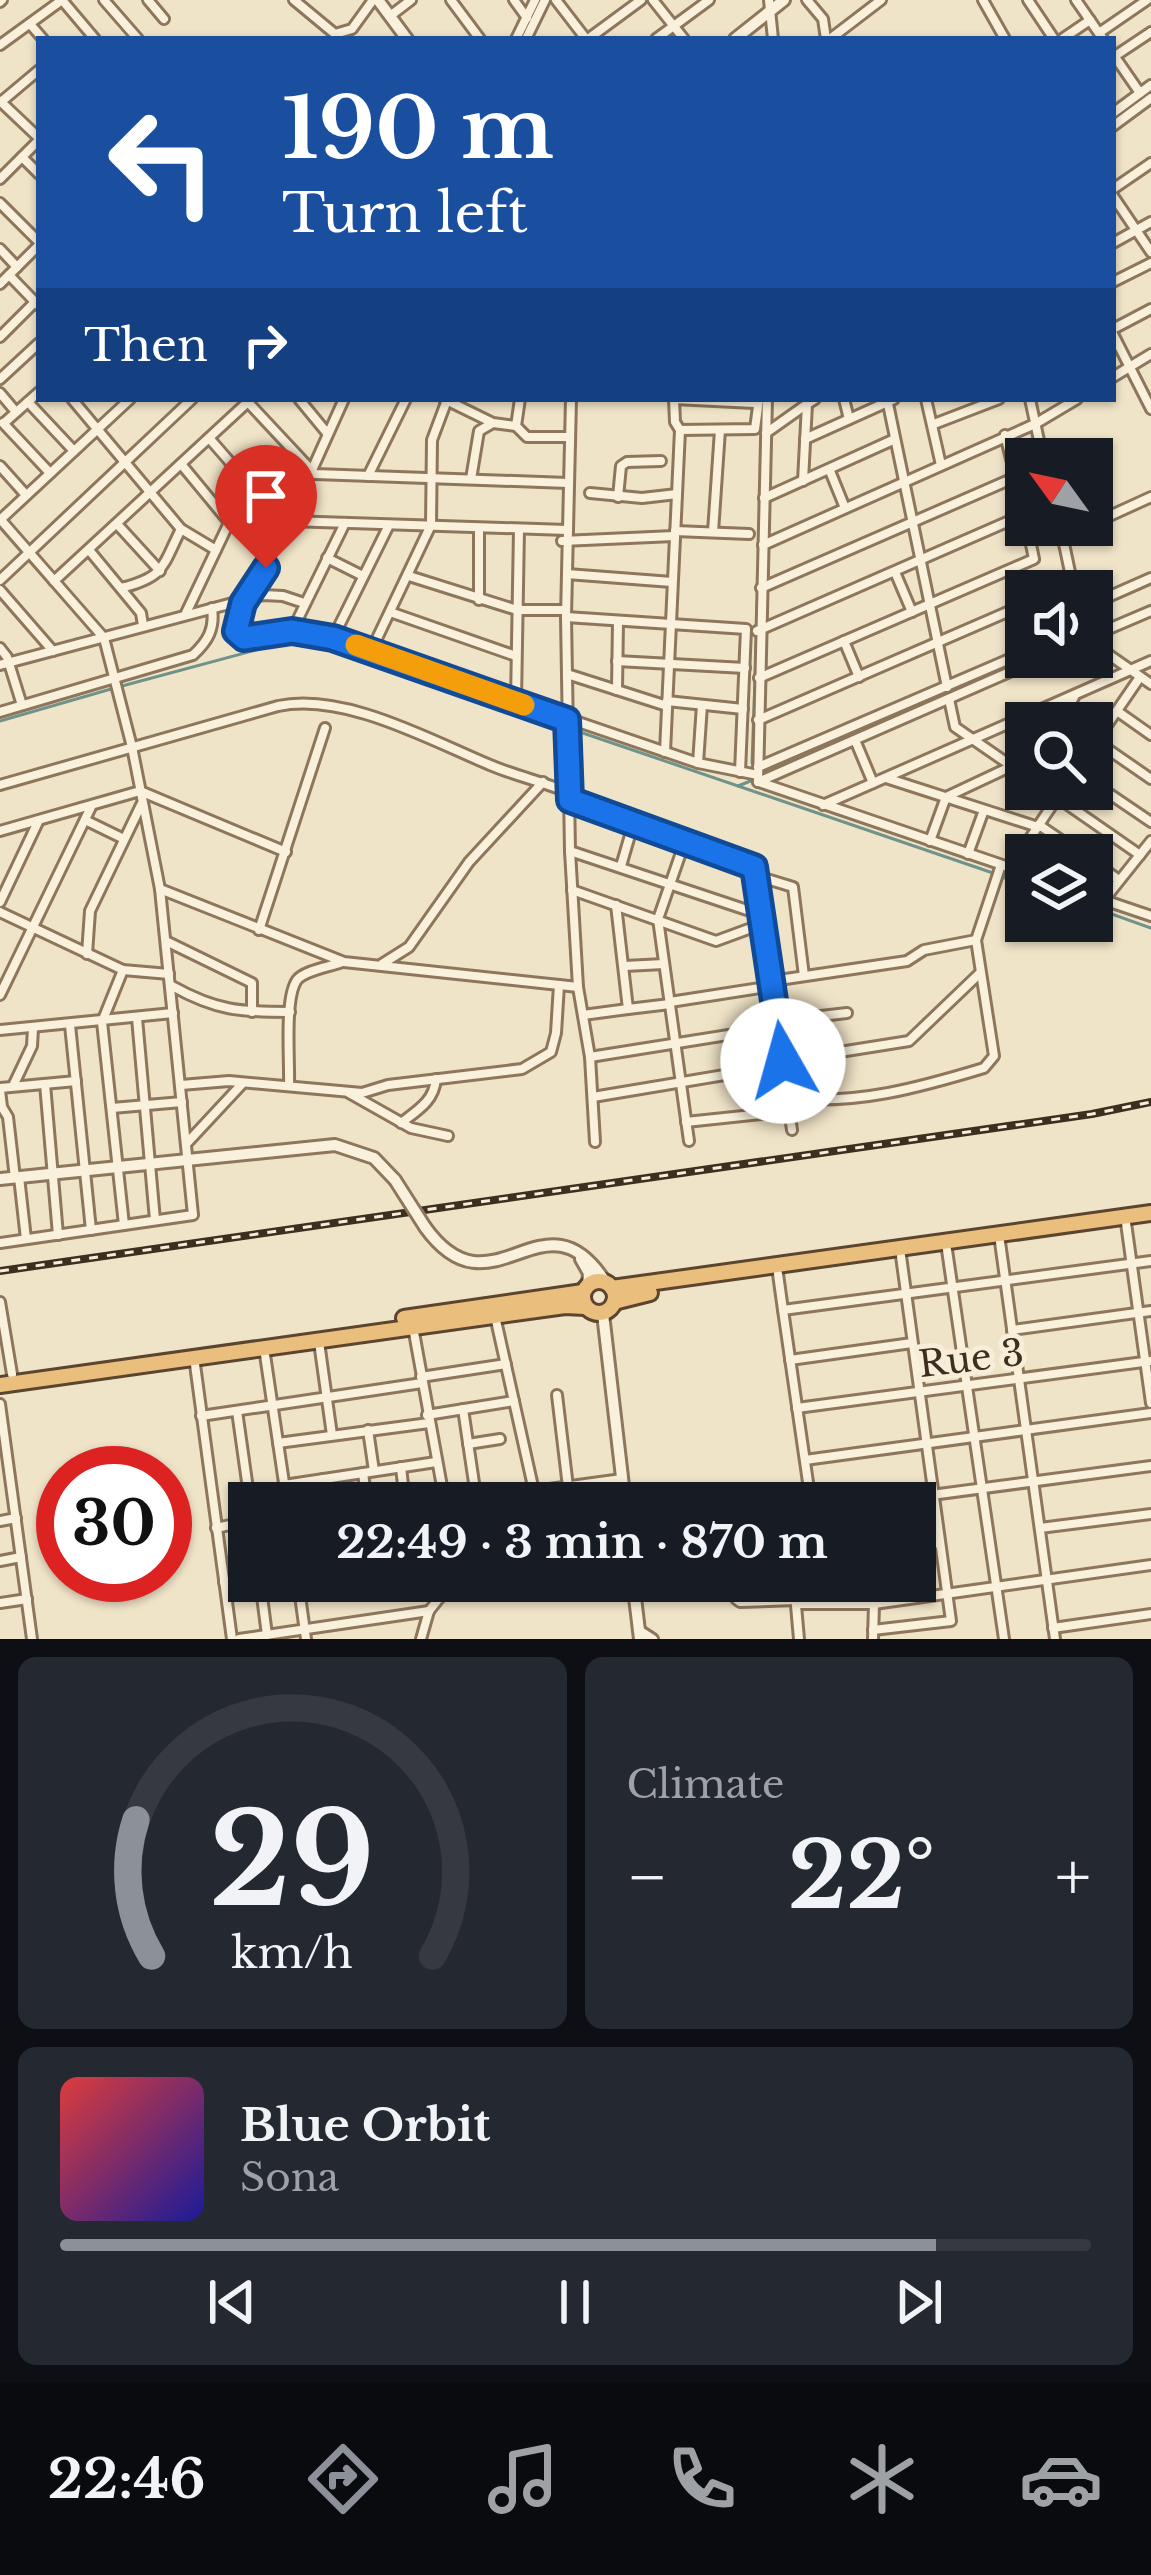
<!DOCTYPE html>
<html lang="en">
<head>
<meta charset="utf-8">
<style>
  :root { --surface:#171b24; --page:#242831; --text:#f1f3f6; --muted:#9ea1a6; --line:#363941; --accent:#8c9099 }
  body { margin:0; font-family:"Libre Baskerville",serif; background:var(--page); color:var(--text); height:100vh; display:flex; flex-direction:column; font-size:45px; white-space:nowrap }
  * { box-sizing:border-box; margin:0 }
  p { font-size:39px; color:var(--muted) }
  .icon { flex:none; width:66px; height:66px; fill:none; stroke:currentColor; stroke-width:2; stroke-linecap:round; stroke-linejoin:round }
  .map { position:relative; height:1639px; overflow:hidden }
  .sheet { display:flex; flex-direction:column; gap:18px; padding:18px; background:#0d0f14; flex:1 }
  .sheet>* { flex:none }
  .banner { position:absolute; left:36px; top:36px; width:1080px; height:366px; border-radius:0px; box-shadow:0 3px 9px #0004; background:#1a4fa0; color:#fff; overflow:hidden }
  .needle { width:78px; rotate:303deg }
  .buttons { position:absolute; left:1005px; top:438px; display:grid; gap:24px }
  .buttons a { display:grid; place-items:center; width:108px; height:108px; border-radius:0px; background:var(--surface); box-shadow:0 3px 9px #0004; font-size:60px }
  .speed { position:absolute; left:36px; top:1446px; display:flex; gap:24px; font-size:60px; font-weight:700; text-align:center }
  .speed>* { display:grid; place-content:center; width:156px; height:156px; border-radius:50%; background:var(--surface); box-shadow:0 3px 9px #0004; line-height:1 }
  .speed .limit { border:18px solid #d22; background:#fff; color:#111 }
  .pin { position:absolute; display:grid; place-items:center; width:102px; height:102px; color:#fff; margin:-123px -51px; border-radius:50% 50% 50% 0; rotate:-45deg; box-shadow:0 0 12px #0007 }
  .pin .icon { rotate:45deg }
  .me { position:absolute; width:132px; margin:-66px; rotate:353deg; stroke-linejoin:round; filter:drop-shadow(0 0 9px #0008) }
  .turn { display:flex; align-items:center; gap:42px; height:252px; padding:0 48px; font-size:54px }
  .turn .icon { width:156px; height:156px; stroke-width:2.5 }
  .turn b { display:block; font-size:84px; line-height:102px }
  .then { display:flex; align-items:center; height:114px; padding:0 48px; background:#0003; gap:24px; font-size:45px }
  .big { font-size:90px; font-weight:700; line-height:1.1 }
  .sheet .card { flex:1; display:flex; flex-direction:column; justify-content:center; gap:18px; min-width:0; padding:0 42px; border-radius:18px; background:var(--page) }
  .sheet .dial { align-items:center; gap:0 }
  .dial svg { height:312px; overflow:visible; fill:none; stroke:var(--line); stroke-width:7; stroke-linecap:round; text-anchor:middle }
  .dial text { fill:var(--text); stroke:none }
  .song { display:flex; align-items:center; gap:36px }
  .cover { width:144px; height:144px; border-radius:18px; background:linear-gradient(135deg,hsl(0 70% 55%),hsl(240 70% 35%)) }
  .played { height:12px; border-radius:6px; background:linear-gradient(90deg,var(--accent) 85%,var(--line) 85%) }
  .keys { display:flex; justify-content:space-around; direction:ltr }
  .heat { display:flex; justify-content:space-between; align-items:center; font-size:66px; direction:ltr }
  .sheet .tiles { flex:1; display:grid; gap:18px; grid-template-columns:1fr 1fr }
  .card:last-child { grid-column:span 2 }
  .trip { position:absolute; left:228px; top:1482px; width:708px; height:120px; border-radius:0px; background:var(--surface); box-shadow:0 3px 9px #0004; font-weight:700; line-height:120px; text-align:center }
  .tab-bar { display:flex; height:192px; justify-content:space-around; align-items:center; background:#090b0e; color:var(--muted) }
  .tab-bar .icon { width:84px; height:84px }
  .tab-bar .selected { color:var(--accent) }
  .tab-bar b { font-size:54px; color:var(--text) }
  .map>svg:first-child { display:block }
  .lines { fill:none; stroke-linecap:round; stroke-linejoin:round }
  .stream { stroke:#6f938a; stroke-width:3 }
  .minor-casing { stroke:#8d765c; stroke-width:14 }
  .tertiary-casing { stroke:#8d765c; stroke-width:16 }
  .trunk-casing { stroke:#5b4430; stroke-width:20 }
  .minor { stroke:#faf1dc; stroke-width:8 }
  .tertiary { stroke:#faf1dc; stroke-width:10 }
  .trunk { stroke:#eabe7c; stroke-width:14 }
  .rail-casing { stroke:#3d2e20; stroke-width:8 }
  .rail { stroke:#f7eed8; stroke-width:3; stroke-dasharray:9; stroke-linecap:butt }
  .tertiary-bridge-casing { stroke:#8d765c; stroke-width:16; stroke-linecap:butt }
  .tertiary-bridge { stroke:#faf1dc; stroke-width:10 }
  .route-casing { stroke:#114b97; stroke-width:30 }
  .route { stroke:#1a73e8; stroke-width:21 }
  .slow { stroke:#f59e0b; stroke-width:21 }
  .labels { text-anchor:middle; stroke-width:10; stroke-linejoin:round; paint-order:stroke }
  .street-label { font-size:36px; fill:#3d2e20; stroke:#f7eed8 }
</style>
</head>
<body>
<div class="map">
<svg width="1151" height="1639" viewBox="0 0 1151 1639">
  <rect width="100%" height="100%" fill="#f0e4c8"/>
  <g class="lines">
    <g class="stream">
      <path d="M1123,110L1151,90"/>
      <path d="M1092,631L1151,605"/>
      <path d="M122,686L293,640L313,642L561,725"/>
      <path d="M0,721L111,689"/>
      <path d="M574,730L993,873"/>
      <path d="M752,763L760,539"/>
      <path d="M762,776L1032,657"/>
      <path d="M738,786L753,780"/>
      <path d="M1002,877L1026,885"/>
      <path d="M1092,907L1151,928"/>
    </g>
    <defs>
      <g id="minor">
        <path d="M62,0L95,39"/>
        <path d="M104,0L138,39"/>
        <path d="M148,0L164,19"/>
        <path d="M294,0L335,34L352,29L373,0"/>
        <path d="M451,0L480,39"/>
        <path d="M514,0L527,18"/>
        <path d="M556,0L586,39"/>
        <path d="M653,0L684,39"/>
        <path d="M769,0L773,39"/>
        <path d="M807,0L823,19L826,39"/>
        <path d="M983,0L1005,39"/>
        <path d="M1028,0L1054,39"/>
        <path d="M1076,0L1103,39"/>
        <path d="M0,2L2,0"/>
        <path d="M390,16L411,0"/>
        <path d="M30,24L43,39"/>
        <path d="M1099,33L1147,0"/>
        <path d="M516,39L535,0"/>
        <path d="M526,39L545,0"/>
        <path d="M588,39L641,0"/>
        <path d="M656,39L709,0"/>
        <path d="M830,39L881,0"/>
        <path d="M1062,39L1090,20"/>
        <path d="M0,45L62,0"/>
        <path d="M1113,54L1140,93"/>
        <path d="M1115,56L1151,32"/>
        <path d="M0,101L39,138"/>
        <path d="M1,102L39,70"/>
        <path d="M1113,113L1151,85"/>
        <path d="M1113,126L1151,98"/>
        <path d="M22,157L39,174"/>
        <path d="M0,179L39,140"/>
        <path d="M1113,189L1151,163"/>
        <path d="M1113,196L1151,252"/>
        <path d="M0,203L39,242"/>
        <path d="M1113,243L1151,222"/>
        <path d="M0,249L17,267"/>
        <path d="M9,275L39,306"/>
        <path d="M1113,282L1151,263"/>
        <path d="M0,284L39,245"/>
        <path d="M1113,329L1151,309"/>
        <path d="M1113,334L1151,409"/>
        <path d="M0,337L35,302"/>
        <path d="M1113,377L1151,354"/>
        <path d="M0,379L39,343"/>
        <path d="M0,393L16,412"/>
        <path d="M72,399L181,529L216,550"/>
        <path d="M245,399L315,474L568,483"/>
        <path d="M299,399L327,433"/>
        <path d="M344,399L289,521L243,603L236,631C254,649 272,631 293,631C306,630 321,635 333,638L698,763L758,775"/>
        <path d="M444,399L493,423L516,426L527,437H568"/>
        <path d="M571,399L566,617L570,851L578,987L590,1057L595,1142"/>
        <path d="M674,399L755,403L759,399"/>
        <path d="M844,399L849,419"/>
        <path d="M887,399L947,687"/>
        <path d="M926,399L941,465"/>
        <path d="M1030,399L1043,459"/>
        <path d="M28,402L74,451"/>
        <path d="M3,423L50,473"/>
        <path d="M4,423L39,392"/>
        <path d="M934,424L999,399"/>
        <path d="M516,426L520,399"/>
        <path d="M680,430L755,429L759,399"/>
        <path d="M766,433L807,404"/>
        <path d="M1005,435L1026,518"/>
        <path d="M209,438L271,509"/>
        <path d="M805,439L894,399"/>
        <path d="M181,464L229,522"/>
        <path d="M0,466L26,495"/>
        <path d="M830,471L845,508"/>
        <path d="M368,476L406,399"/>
        <path d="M471,479L479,431L491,424"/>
        <path d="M803,481L807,404L815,399"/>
        <path d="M590,493L642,498L677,494"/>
        <path d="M618,497L621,466L627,462L661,461"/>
        <path d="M764,498L895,439"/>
        <path d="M0,519L104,638L132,747L160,889L193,1215L0,1243"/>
        <path d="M0,520L130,399"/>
        <path d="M289,521L567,530"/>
        <path d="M117,524L160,571"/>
        <path d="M1092,524L1151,497"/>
        <path d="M1060,525L1074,591"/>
        <path d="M675,531L749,534"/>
        <path d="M713,532L720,430"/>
        <path d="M1064,537L1090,525"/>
        <path d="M562,541L674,536"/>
        <path d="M763,545L1035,424L1077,399"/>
        <path d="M89,550L141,613L143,625"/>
        <path d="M327,558L363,576"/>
        <path d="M895,572L912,612"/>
        <path d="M567,574L672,582"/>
        <path d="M409,576L517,610H566"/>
        <path d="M0,580L192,399"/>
        <path d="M54,581L251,399"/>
        <path d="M121,588C165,577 162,567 181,529"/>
        <path d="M761,588L1016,477"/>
        <path d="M0,590L53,651"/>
        <path d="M1056,591L1072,584"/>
        <path d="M479,600V528"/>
        <path d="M1092,604L1151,578"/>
        <path d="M390,612L516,656"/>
        <path d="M186,613L247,485"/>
        <path d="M566,617L746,629L740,772"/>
        <path d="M292,631L345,523"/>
        <path d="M757,631L1025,514"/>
        <path d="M1092,636L1151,611"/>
        <path d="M333,638L389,525"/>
        <path d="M844,641L859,677"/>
        <path d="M1092,643L1151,684"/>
        <path d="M0,648L7,657L22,705"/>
        <path d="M371,651L431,525L432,440L447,400"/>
        <path d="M617,661L745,668"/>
        <path d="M0,665L263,595L283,596L304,603"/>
        <path d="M567,674L667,706"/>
        <path d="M759,678L1034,559L1027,525"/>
        <path d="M617,690L618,621"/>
        <path d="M949,699L955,727L1026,776"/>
        <path d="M516,701L519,529"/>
        <path d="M667,701L743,709"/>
        <path d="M1117,711L1151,735"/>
        <path d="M0,712L193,655C208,641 215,629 212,608"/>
        <path d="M758,720L1026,604"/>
        <path d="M1061,723L1074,697"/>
        <path d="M855,740L873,783"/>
        <path d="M1096,741L1151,779"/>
        <path d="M1092,747L1140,677"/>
        <path d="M665,752L680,430L675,422L674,399"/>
        <path d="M698,763L702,705"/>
        <path d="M758,767L1026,652"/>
        <path d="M886,778L1038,827"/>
        <path d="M758,782L767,399"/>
        <path d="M758,782L1044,657"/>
        <path d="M759,782L1026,873"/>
        <path d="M1092,782L1151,822"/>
        <path d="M0,785L278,706C344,692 430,740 490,765C516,776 544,782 570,793"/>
        <path d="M1045,789L1140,855"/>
        <path d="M570,800L633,825"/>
        <path d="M823,805L1151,661"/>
        <path d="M85,820L124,839"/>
        <path d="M1039,825L1083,855"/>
        <path d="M0,831L140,791L286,852"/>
        <path d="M930,841L946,797L1012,766"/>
        <path d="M684,844L658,919L689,1141"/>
        <path d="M570,851L747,910H761"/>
        <path d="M968,854L984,810"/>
        <path d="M1092,861L1119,880"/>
        <path d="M621,866L633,825L754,867L792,1130"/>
        <path d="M1010,868L1063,789"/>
        <path d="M757,876L793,887L804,976"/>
        <path d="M160,889L344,962L578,987"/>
        <path d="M572,890L716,941L762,924"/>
        <path d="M1092,896L1151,916"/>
        <path d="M1104,900L1151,841"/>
        <path d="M0,902L38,822"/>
        <path d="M616,905L628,1009L670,1004"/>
        <path d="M0,912L123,970L169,974"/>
        <path d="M259,930L325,728"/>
        <path d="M168,942L252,983V1012"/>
        <path d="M87,954L90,911L141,805"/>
        <path d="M382,964L409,947L469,862L543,782"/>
        <path d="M625,966L664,964"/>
        <path d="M123,970L102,1022L124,1225"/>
        <path d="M772,981L907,961L924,950L976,940"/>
        <path d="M172,986C217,1011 240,1012 290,1012"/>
        <path d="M0,995L91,807"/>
        <path d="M670,1002L773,986"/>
        <path d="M583,1015L628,1009"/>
        <path d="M137,1018L155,1220"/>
        <path d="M778,1021L847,1013"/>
        <path d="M70,1025L91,1230"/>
        <path d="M0,1030L173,1013"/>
        <path d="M590,1057L778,1027"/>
        <path d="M783,1061L909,1041L980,973"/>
        <path d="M45,1084L58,1235"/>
        <path d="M181,1085L229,1081L362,1093L388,1085L522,1069L551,1052L556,1033L559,985"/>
        <path d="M13,1086L32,1046L33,1028"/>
        <path d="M289,1086C290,1062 284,998 297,980C305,970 330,967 342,962"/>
        <path d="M0,1088L76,1081"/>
        <path d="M0,1090L2,1107L8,1117L15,1178"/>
        <path d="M349,1093L411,1128L448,1136"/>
        <path d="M593,1097L784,1065"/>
        <path d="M788,1098C857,1105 918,1088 984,1068L994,1056L976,940L1001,865"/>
        <path d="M112,1108L182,1102"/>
        <path d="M686,1122L790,1111"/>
        <path d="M401,1123C418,1110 434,1101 436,1079"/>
        <path d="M187,1143L242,1084"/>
        <path d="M19,1177L26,1239"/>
        <path d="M1126,1223L1151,1403"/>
        <path d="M1000,1242L1055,1639"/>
        <path d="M947,1250L1004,1639"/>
        <path d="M778,1274L783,1310L1151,1261"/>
        <path d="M0,1302L12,1374"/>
        <path d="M783,1310L811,1503"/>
        <path d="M495,1316L534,1491"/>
        <path d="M413,1327L445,1503"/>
        <path d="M1012,1330L1151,1311"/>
        <path d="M319,1342L332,1435"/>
        <path d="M264,1348L287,1503"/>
        <path d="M194,1357L232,1639"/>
        <path d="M790,1360L912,1343"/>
        <path d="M421,1377L506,1364"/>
        <path d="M557,1395L568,1487"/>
        <path d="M0,1404L32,1639"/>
        <path d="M797,1408L1151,1361"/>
        <path d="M463,1409L477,1503"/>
        <path d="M237,1411L250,1503"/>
        <path d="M427,1415L514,1401"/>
        <path d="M201,1416L422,1383"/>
        <path d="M368,1430L374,1471"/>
        <path d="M278,1443L429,1423"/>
        <path d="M468,1444L500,1439"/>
        <path d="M805,1460L1151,1413"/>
        <path d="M401,1467L405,1503"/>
        <path d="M363,1473L367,1503"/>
        <path d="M323,1479L326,1503"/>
        <path d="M284,1485L436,1462"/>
        <path d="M447,1503L622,1479"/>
        <path d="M871,1503L1151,1466"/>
        <path d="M0,1521L16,1518"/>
        <path d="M216,1528L249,1521"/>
        <path d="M1040,1528L1151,1514"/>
        <path d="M915,1546L940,1543"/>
        <path d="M0,1561L21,1557"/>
        <path d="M260,1581L267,1635"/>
        <path d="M298,1581L306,1639"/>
        <path d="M735,1581L736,1599L740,1602L797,1600"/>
        <path d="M821,1581L823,1604"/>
        <path d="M224,1582L249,1579"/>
        <path d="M794,1583L799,1639"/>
        <path d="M299,1591L366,1581"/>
        <path d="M0,1603L27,1599"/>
        <path d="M798,1604H874L1151,1565"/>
        <path d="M1053,1628L1151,1614"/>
        <path d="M639,1630L653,1639"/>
        <path d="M873,1630L951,1621L901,1256"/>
        <path d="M239,1639L429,1611"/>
        <path d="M421,1639L429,1611L453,1581"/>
        <path d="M873,1639L874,1604"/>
      </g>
      <g id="tertiary">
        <path d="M378,0L407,39"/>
        <path d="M735,39L784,0"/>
        <path d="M0,1179L335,1145L374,1158L395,1180"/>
        <path d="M425,1227C493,1322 544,1184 606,1283"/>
        <path d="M581,1259L589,1273L588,1285"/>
        <path d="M603,1314L625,1503"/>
        <path d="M633,1581L640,1639"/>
      </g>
      <g id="trunk">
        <circle cx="599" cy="1297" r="16"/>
        <path d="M612,1288L1151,1213"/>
        <path d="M614,1302L650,1293"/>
        <path d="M404,1318L583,1292"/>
        <path d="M0,1385L565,1306L585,1307"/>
      </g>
    </defs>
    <use href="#minor" class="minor-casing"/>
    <use href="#tertiary" class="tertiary-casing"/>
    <use href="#trunk" class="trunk-casing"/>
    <use href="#minor" class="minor"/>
    <use href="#tertiary" class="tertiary"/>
    <use href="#trunk" class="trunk"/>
    <defs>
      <path id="rail" d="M0,1271L1092,1114L1151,1102"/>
    </defs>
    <use href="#rail" class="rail-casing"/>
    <use href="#rail" class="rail"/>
    <defs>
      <path id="tertiary-bridge" d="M395,1180L425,1227"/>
    </defs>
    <use href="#tertiary-bridge" class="tertiary-bridge-casing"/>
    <use href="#tertiary-bridge" class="tertiary-bridge"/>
  </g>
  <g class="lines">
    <defs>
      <path id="route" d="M266,568L243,603L236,631L244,638L292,631L333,638L567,720L570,800L754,867L783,1061"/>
    </defs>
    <use href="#route" class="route-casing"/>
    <use href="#route" class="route"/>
    <path class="slow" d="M356,645L524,705"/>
  </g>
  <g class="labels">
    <g class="street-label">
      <text transform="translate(971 1358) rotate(-7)" y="13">Rue 3</text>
    </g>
  </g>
</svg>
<div class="buttons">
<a><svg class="needle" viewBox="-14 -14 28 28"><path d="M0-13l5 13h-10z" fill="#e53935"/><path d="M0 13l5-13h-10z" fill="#9ea1a6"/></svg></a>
<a><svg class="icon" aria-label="sound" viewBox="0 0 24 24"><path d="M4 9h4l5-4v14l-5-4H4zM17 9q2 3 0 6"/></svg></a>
<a><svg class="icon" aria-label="search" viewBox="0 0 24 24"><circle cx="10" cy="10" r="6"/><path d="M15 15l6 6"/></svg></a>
<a><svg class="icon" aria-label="layers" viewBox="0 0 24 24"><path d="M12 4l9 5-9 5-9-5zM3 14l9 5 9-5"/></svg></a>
</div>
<div class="speed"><div class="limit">30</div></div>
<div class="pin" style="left:266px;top:568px;background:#d93025"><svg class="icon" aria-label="arrive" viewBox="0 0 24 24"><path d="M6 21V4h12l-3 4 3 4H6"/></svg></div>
<svg class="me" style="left:783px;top:1061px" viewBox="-20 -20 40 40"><circle r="19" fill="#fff"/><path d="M0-13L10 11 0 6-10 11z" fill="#1a73e8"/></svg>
<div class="trip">22:49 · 3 min · 870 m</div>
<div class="banner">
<div class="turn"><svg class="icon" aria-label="left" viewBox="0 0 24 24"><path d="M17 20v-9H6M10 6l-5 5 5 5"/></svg><div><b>190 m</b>Turn left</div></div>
<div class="then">Then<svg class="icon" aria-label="right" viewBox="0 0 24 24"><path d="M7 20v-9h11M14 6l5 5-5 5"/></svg></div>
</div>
</div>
<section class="sheet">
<div class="tiles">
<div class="card dial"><svg viewBox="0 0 100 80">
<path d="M14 69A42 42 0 1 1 86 69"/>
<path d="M14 69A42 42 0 0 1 10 34" stroke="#8c9099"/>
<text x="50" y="56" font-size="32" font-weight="700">29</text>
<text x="50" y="72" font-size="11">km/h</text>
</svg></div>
<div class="card"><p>Climate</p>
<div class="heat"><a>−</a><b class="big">22°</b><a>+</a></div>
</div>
<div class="card">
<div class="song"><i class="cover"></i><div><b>Blue Orbit</b><p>Sona</p></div></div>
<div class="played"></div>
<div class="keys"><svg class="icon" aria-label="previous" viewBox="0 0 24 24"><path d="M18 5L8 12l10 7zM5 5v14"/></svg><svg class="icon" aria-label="pause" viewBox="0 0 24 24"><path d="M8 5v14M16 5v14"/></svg><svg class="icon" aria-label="next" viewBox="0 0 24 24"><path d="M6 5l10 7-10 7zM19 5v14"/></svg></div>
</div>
</div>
</section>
<nav class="tab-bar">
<b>22:46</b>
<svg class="icon selected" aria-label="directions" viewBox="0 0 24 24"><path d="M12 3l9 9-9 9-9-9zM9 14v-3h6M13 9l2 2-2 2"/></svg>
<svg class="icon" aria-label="music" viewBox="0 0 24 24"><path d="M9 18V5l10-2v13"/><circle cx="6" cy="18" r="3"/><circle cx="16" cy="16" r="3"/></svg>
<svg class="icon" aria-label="phone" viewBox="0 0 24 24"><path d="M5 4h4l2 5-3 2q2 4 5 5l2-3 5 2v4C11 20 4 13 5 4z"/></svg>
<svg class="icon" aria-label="climate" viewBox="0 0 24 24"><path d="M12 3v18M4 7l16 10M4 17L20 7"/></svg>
<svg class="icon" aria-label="car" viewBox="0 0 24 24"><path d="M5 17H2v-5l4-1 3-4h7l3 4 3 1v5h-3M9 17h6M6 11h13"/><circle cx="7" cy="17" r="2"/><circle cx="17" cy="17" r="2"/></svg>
</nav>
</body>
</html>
